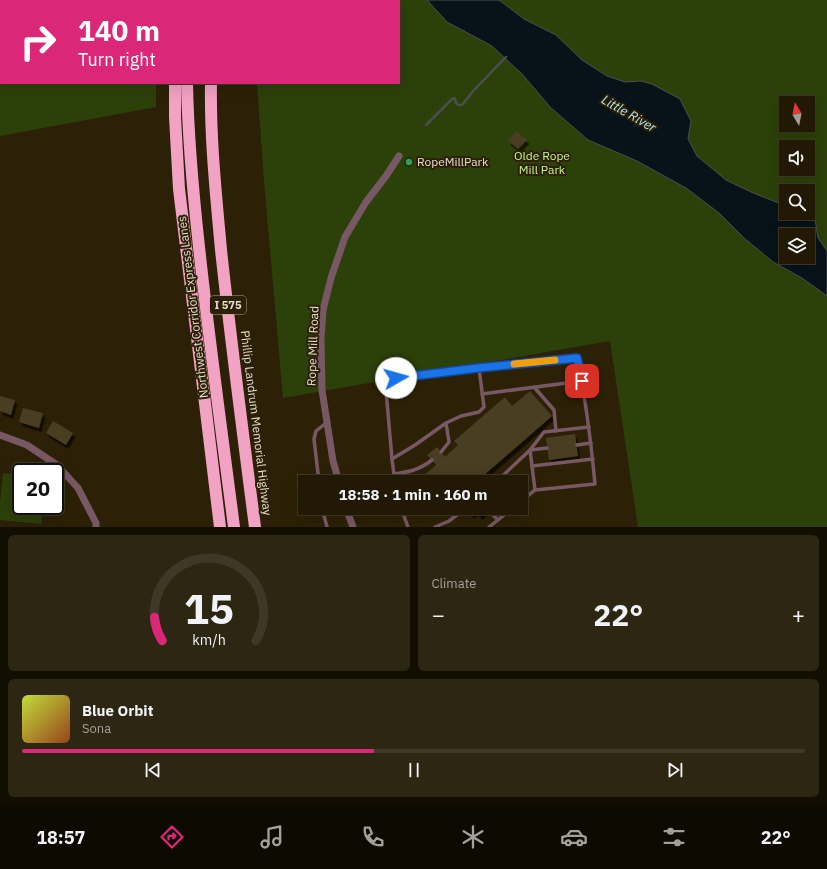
<!DOCTYPE html>
<html lang="en">
<head>
<meta charset="utf-8">
<style>
  :root { --surface:#211904; --page:#2d2613; --text:#f1f3f6; --muted:#a2a09a; --line:#3e3826; --accent:#db2777 }
  body { margin:0; font-family:"IBM Plex Sans",sans-serif; background:var(--page); color:var(--text); height:100vh; display:flex; flex-direction:column; font-size:15px; white-space:nowrap }
  * { box-sizing:border-box; margin:0 }
  p { font-size:13px; color:var(--muted) }
  .icon { flex:none; width:22px; height:22px; fill:none; stroke:currentColor; stroke-width:2; stroke-linecap:round; stroke-linejoin:round }
  .map { position:relative; height:527px; overflow:hidden }
  .details { display:flex; flex-direction:column; gap:8px; padding:8px; background:#120e02; flex:1 }
  .details>* { flex:none }
  .banner { position:absolute; left:0px; top:0px; width:400px; height:84px; box-shadow:0 4px 16px #0002,0 0 0 1px var(--line); background:#db2777; color:#fff; overflow:hidden }
  .needle { width:26px; rotate:350deg }
  .buttons { position:absolute; left:779px; top:96px; display:grid; gap:8px }
  .buttons a { display:grid; place-items:center; width:36px; height:36px; border-radius:0px; background:var(--surface); box-shadow:0 4px 16px #0002,0 0 0 1px var(--line); font-size:20px }
  .speed { position:absolute; left:12px; top:463px; display:flex; gap:8px; font-size:20px; font-weight:700; text-align:center }
  .speed>* { display:grid; place-content:center; width:52px; height:52px; border-radius:50%; background:var(--surface); box-shadow:0 4px 16px #0002,0 0 0 1px var(--line); line-height:1 }
  .speed .limit { border:2px solid #111; border-radius:6px; background:#fff; color:#111 }
  .pin { position:absolute; display:grid; place-items:center; width:34px; height:34px; color:#fff; margin:-17px; border-radius:8px; box-shadow:0 2px 6px #0006 }
  .me { position:absolute; width:44px; margin:-22px; rotate:83deg; stroke-linejoin:round; filter:drop-shadow(0 0 3px #0008) }
  .turn { display:flex; align-items:center; gap:14px; height:84px; padding:0 12px; font-size:18px }
  .turn .icon { width:52px; height:52px; stroke-width:2.5 }
  .turn b { display:block; font-size:28px; line-height:34px }
  .big { font-size:30px; font-weight:700; line-height:1.1 }
  .details .card { flex:1; display:flex; flex-direction:column; justify-content:center; gap:6px; min-width:0; padding:0 14px; border-radius:6px; background:var(--page) }
  .details .dial { align-items:center; gap:0 }
  .dial svg { height:104px; overflow:visible; fill:none; stroke:var(--line); stroke-width:7; stroke-linecap:round; text-anchor:middle }
  .dial text { fill:var(--text); stroke:none }
  .song { display:flex; align-items:center; gap:12px }
  .cover { width:48px; height:48px; border-radius:6px; background:linear-gradient(135deg,hsl(70 70% 55%),hsl(20 70% 35%)) }
  .played { height:4px; border-radius:2px; background:linear-gradient(90deg,var(--accent) 45%,var(--line) 45%) }
  .keys { display:flex; justify-content:space-around; direction:ltr }
  .heat { display:flex; justify-content:space-between; align-items:center; font-size:22px; direction:ltr }
  .details .tiles { flex:1; display:grid; gap:8px; grid-template-columns:1fr 1fr }
  .card:last-child { grid-column:span 2 }
  .trip { position:absolute; left:298px; top:475px; width:230px; height:40px; border-radius:0px; background:var(--surface); box-shadow:0 4px 16px #0002,0 0 0 1px var(--line); font-weight:700; line-height:40px; text-align:center }
  .dock { display:flex; height:64px; justify-content:space-around; align-items:center; background:#0d0a02; color:var(--muted) }
  .dock .icon { width:28px; height:28px }
  .dock .selected { color:var(--accent) }
  .dock b { font-size:18px; color:var(--text) }
  .map>svg:first-child { display:block }
  .green { fill:#2c400a; fill-rule:evenodd }
  .water { fill:#071318; stroke:#4a504f; fill-rule:evenodd }
  .lines { fill:none; stroke-linecap:round; stroke-linejoin:round }
  .stream { stroke:#4a504f; stroke-width:2.5 }
  .building { fill:#493e23; filter:url(#shadow) }
  .lane { stroke:#795865; stroke-width:3.5 }
  .street { stroke:#795865; stroke-width:7 }
  .highway { stroke:#f2a2c3; stroke-width:12 }
  .route-casing { stroke:#114b97; stroke-width:10 }
  .route { stroke:#1a73e8; stroke-width:7 }
  .slow { stroke:#f59e0b; stroke-width:7 }
  .leisure-dot { fill:#2e9e5b; stroke:#2c2106; stroke-width:1.5 }
  .labels { text-anchor:middle; stroke-width:4; stroke-linejoin:round; paint-order:stroke }
  .shield { fill:#2c2106; stroke:#aea593; stroke-width:1 }
  .shield-label { font-size:11px; font-weight:bold; fill:#e5decf }
  .park-label { font-size:12px; fill:#c9f492; stroke:#2c2106 }
  .poi-label { font-size:12px; fill:#e5decf; stroke:#2c2106; text-anchor:start }
  .street-label { font-size:12px; fill:#e5decf; stroke:#2c2106 }
  .water-label { font-size:13px; font-style:italic; fill:#b4e2f3; stroke:#2c2106 }
</style>
</head>
<body>
<div class="map">
<svg width="827" height="527" viewBox="0 0 827 527">
  <defs>
    <filter id="shadow"><feDropShadow dx="2.5" dy="4" stdDeviation="0" flood-color="#0009"/></filter>
  </defs>
  <rect width="100%" height="100%" fill="#2c2106"/>
  <g class="green">
    <path d="M0,0H827V527H638L610,341L283,398L264,181L257,83H399V1H1V83H156V107L0,136ZM786,103H808V125H786ZM786,147H808V169H786ZM786,191H808V213H786ZM786,235H808V257H786Z"/>
    <path d="M3,473L21,475V506H43L41,524L0,520V502Z"/>
  </g>
  <path class="water" d="M427,0H499L524,19L556,35L582,60L607,76L625,82L641,81L652,84L680,99L691,121L688,139L697,156L726,180L751,192L781,204L786,203V213H808L815,219L818,238L827,251V296L802,278L773,262L744,238L719,213L686,188L637,161L588,140L550,107L523,75L492,46L447,22ZM786,235H808V257H786Z"/>
  <g class="lines">
    <path class="stream" d="M426,125L452,99L454,98L455,99L456,103L459,105H462L474,90L506,57"/>
  </g>
  <g class="building">
    <path d="M516,131L527,140L518,149L508,141Z"/>
    <path d="M530,391L552,416L476,482H424L421,478L436,465L427,455L437,447L445,457L458,445L454,441L505,397L512,406Z"/>
    <path d="M0,396L15,400L11,415L0,411Z"/>
    <path d="M23,408L43,413L39,428L19,422Z"/>
    <path d="M53,421L73,433L66,445L46,433Z"/>
    <path d="M575,434L578,456L549,460L546,438Z"/>
    <path d="M466,508H489L480,516L476,511L472,515Z"/>
  </g>
  <g class="lines">
    <g class="lane">
      <path d="M534,387L554,410L556,431"/>
      <path d="M482,394L582,381"/>
      <path d="M577,445L591,443"/>
      <path d="M441,452L449,442L446,423"/>
      <path d="M392,459L415,445L446,423L461,416L479,412L484,407L479,368"/>
      <path d="M532,466L593,459"/>
      <path d="M394,474C409,472 419,470 432,460"/>
      <path d="M319,482L314,439L316,431L326,423"/>
      <path d="M395,482L392,459L385,379L479,368L577,358C586,400 591,442 595,484L535,490L521,501"/>
      <path d="M496,482L530,450L547,448"/>
      <path d="M535,490L530,450L544,432L589,427"/>
      <path d="M322,508L327,527"/>
      <path d="M401,508L408,527"/>
      <path d="M488,510L498,520"/>
      <path d="M435,527L449,521L466,508"/>
      <path d="M489,527L513,508"/>
    </g>
    <g class="street">
      <path d="M0,435L27,445L57,465L78,488L96,523V527"/>
      <path d="M339,482L333,461L322,390L321,339L323,310L331,278L345,237L366,202L386,176L399,156"/>
      <path d="M346,508L353,527"/>
    </g>
    <g class="highway">
      <path d="M178,1V0"/>
      <path d="M215,1V0"/>
      <path d="M175,83V117L179,189L220,527"/>
      <path d="M187,83C188,138 193,192 199,247C209,340 222,434 234,527"/>
      <path d="M211,83C210,139 216,194 221,250C231,342 243,435 255,527"/>
    </g>
  </g>
  <g class="lines">
    <defs>
      <path id="route" d="M396,378L478,368L577,358L582,381"/>
    </defs>
    <use href="#route" class="route-casing"/>
    <use href="#route" class="route"/>
    <path class="slow" d="M514,364L555,360"/>
  </g>
  <circle class="leisure-dot" cx="409" cy="162" r="4"/>
  <g class="labels">
    <rect class="shield" x="210" y="296" width="36" height="18" rx="3"/>
    <g class="shield-label">
      <text x="228" y="309">I 575</text>
    </g>
    <g class="park-label">
      <text x="542" y="160">Olde Rope<tspan x="542" dy="14">Mill Park</tspan></text>
    </g>
    <g class="poi-label">
      <text x="417" y="166">RopeMillPark</text>
    </g>
    <g class="street-label">
      <text transform="translate(193 307) rotate(-97)" y="4">Northwest Corridor Express Lanes</text>
      <text transform="translate(313 346) rotate(-88)" y="4">Rope Mill Road</text>
      <text transform="translate(256 423) rotate(83)" y="4">Phillip Landrum Memorial Highway</text>
    </g>
    <g class="water-label">
      <text transform="translate(629 113) rotate(30)" y="5">Little River</text>
    </g>
  </g>
</svg>
<div class="buttons">
<a><svg class="needle" viewBox="-14 -14 28 28"><path d="M0-13l5 13h-10z" fill="#e53935"/><path d="M0 13l5-13h-10z" fill="#a2a09a"/></svg></a>
<a><svg class="icon" aria-label="sound" viewBox="0 0 24 24"><path d="M4 9h4l5-4v14l-5-4H4zM17 9q2 3 0 6"/></svg></a>
<a><svg class="icon" aria-label="search" viewBox="0 0 24 24"><circle cx="10" cy="10" r="6"/><path d="M15 15l6 6"/></svg></a>
<a><svg class="icon" aria-label="layers" viewBox="0 0 24 24"><path d="M12 4l9 5-9 5-9-5zM3 14l9 5 9-5"/></svg></a>
</div>
<div class="speed"><div class="limit">20</div></div>
<div class="pin" style="left:582px;top:381px;background:#d93025"><svg class="icon" aria-label="arrive" viewBox="0 0 24 24"><path d="M6 21V4h12l-3 4 3 4H6"/></svg></div>
<svg class="me" style="left:396px;top:378px" viewBox="-20 -20 40 40"><circle r="19" fill="#fff"/><path d="M0-13L10 11 0 6-10 11z" fill="#1a73e8"/></svg>
<div class="trip">18:58 · 1 min · 160 m</div>
<div class="banner">
<div class="turn"><svg class="icon" aria-label="right" viewBox="0 0 24 24"><path d="M7 20v-9h11M14 6l5 5-5 5"/></svg><div><b>140 m</b>Turn right</div></div>
</div>
</div>
<section class="details">
<div class="tiles">
<div class="card dial"><svg viewBox="0 0 100 80">
<path d="M14 69A42 42 0 1 1 86 69"/>
<path d="M14 69A42 42 0 0 1 8 51" stroke="#db2777"/>
<text x="50" y="56" font-size="32" font-weight="700">15</text>
<text x="50" y="72" font-size="11">km/h</text>
</svg></div>
<div class="card"><p>Climate</p>
<div class="heat"><a>−</a><b class="big">22°</b><a>+</a></div>
</div>
<div class="card">
<div class="song"><i class="cover"></i><div><b>Blue Orbit</b><p>Sona</p></div></div>
<div class="played"></div>
<div class="keys"><svg class="icon" aria-label="previous" viewBox="0 0 24 24"><path d="M18 5L8 12l10 7zM5 5v14"/></svg><svg class="icon" aria-label="pause" viewBox="0 0 24 24"><path d="M8 5v14M16 5v14"/></svg><svg class="icon" aria-label="next" viewBox="0 0 24 24"><path d="M6 5l10 7-10 7zM19 5v14"/></svg></div>
</div>
</div>
</section>
<nav class="dock">
<b>18:57</b>
<svg class="icon selected" aria-label="directions" viewBox="0 0 24 24"><path d="M12 3l9 9-9 9-9-9zM9 14v-3h6M13 9l2 2-2 2"/></svg>
<svg class="icon" aria-label="music" viewBox="0 0 24 24"><path d="M9 18V5l10-2v13"/><circle cx="6" cy="18" r="3"/><circle cx="16" cy="16" r="3"/></svg>
<svg class="icon" aria-label="phone" viewBox="0 0 24 24"><path d="M5 4h4l2 5-3 2q2 4 5 5l2-3 5 2v4C11 20 4 13 5 4z"/></svg>
<svg class="icon" aria-label="climate" viewBox="0 0 24 24"><path d="M12 3v18M4 7l16 10M4 17L20 7"/></svg>
<svg class="icon" aria-label="car" viewBox="0 0 24 24"><path d="M5 17H2v-5l4-1 3-4h7l3 4 3 1v5h-3M9 17h6M6 11h13"/><circle cx="7" cy="17" r="2"/><circle cx="17" cy="17" r="2"/></svg>
<svg class="icon" aria-label="filters" viewBox="0 0 24 24"><path d="M4 7h16M4 17h16"/><circle cx="9" cy="7" r="2"/><circle cx="15" cy="17" r="2"/></svg>
<b>22°</b>
</nav>
</body>
</html>
